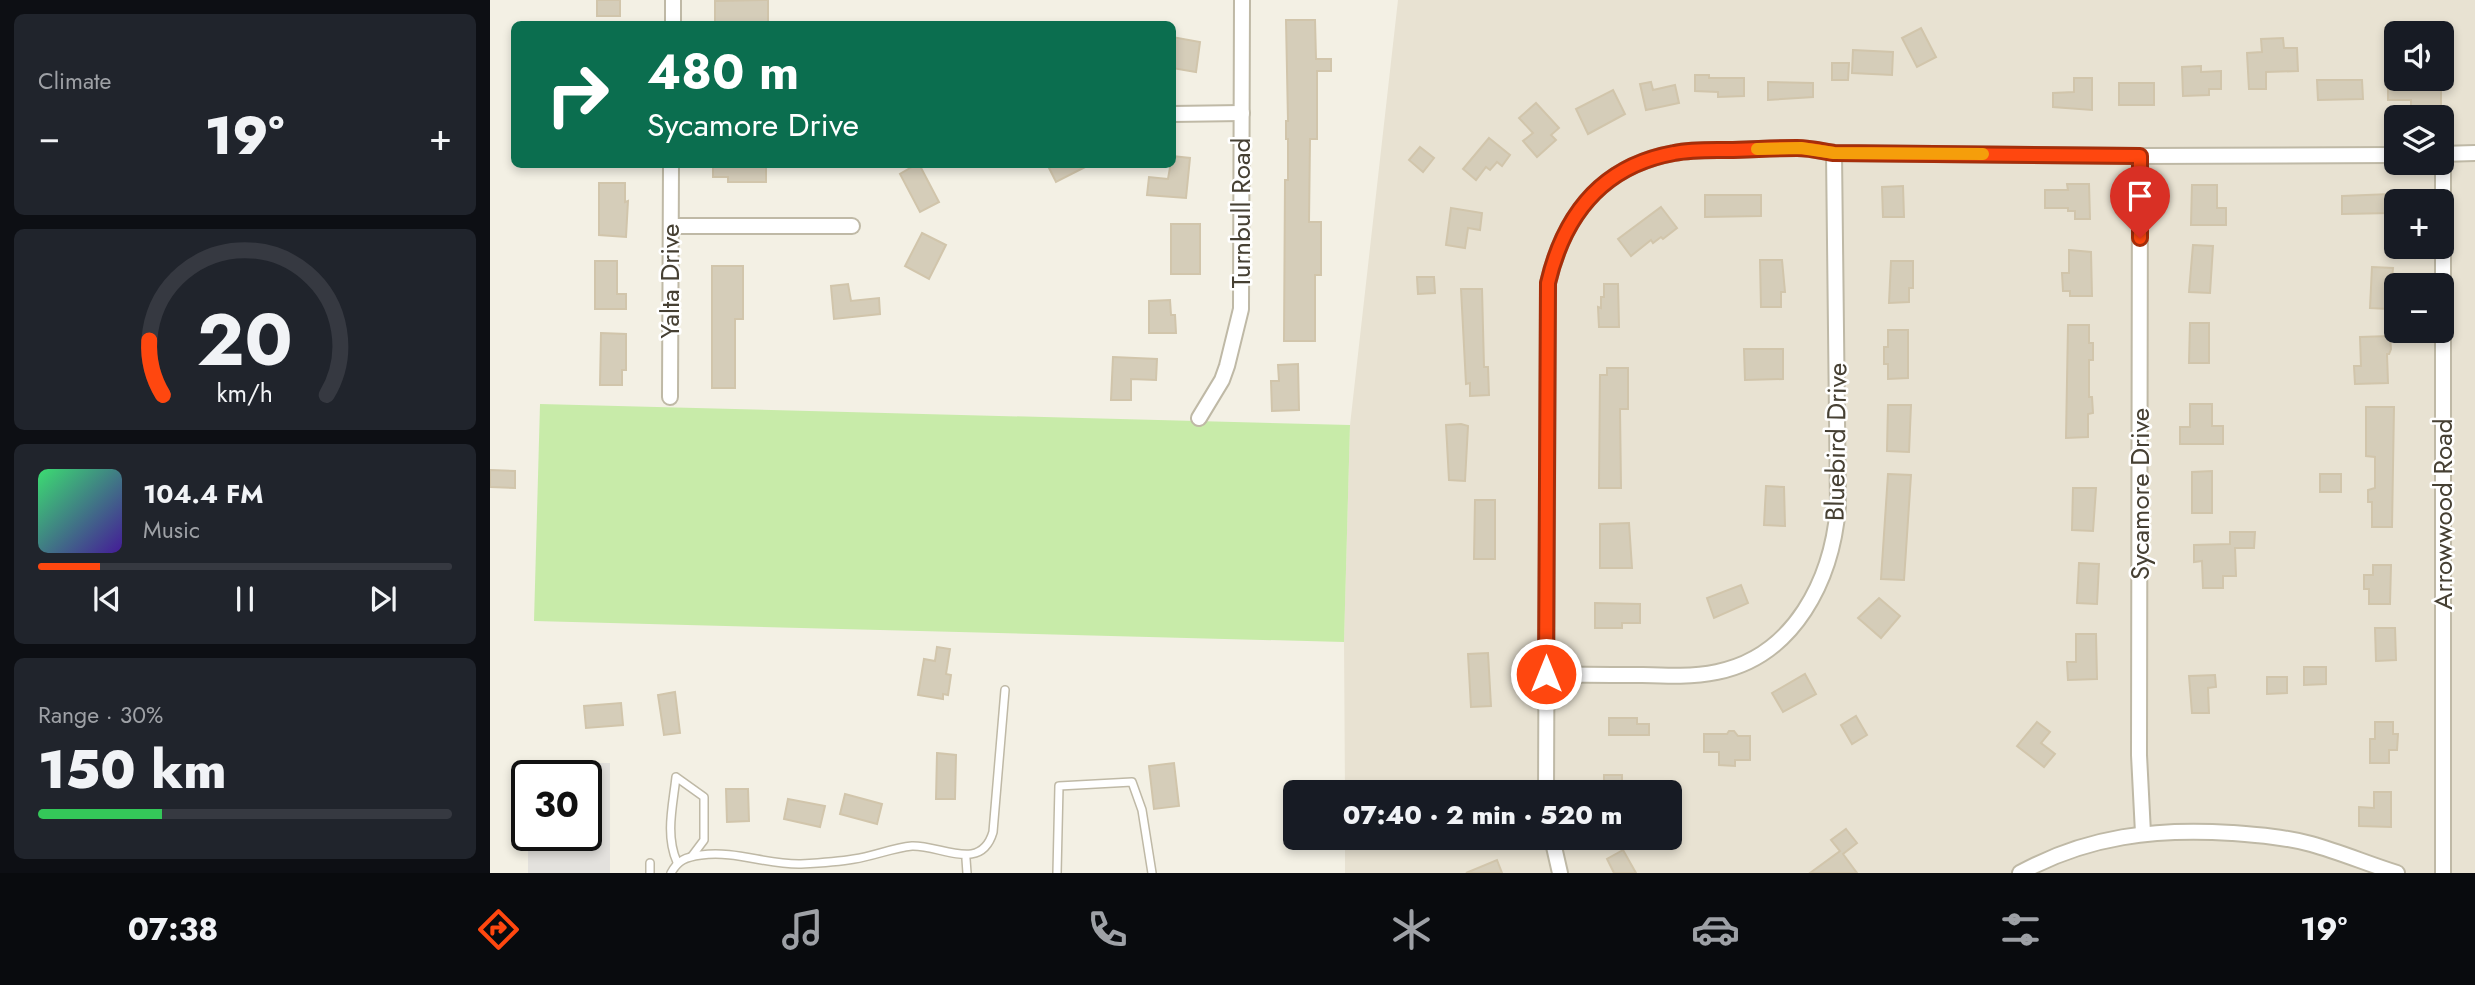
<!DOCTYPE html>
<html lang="en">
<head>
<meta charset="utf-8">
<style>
  :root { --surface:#171b24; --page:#20242c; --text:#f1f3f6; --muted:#9ea1a6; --line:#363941; --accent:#ff470f }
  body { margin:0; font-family:Jost,sans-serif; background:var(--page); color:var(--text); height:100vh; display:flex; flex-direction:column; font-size:26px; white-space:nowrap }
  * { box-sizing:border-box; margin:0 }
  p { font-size:23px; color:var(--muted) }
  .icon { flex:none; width:38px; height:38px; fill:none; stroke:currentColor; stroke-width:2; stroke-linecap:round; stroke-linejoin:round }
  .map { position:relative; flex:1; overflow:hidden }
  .details { display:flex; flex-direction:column; gap:14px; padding:14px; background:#0d0f14; width:490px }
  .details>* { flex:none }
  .hud { position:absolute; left:21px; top:21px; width:665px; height:147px; border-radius:10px; box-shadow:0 4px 10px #0003; background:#0b6e4f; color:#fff; overflow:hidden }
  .tools { position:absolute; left:1894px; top:21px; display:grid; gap:14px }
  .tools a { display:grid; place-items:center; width:70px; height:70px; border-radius:10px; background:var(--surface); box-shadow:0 4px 10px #0003; font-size:35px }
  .speed { position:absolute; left:21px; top:760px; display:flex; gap:14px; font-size:35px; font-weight:700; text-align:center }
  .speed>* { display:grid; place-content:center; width:91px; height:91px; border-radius:50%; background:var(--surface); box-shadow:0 4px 10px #0003; line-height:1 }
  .speed .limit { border:4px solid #111; border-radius:10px; background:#fff; color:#111 }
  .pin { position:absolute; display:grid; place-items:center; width:60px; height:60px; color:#fff; margin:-72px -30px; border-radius:50% 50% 50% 0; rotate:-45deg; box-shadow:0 0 7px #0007 }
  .pin .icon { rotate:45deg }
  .me { position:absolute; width:77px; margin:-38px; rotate:0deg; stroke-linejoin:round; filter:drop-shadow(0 0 5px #0008) }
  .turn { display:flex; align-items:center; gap:24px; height:147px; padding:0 21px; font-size:32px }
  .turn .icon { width:91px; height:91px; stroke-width:2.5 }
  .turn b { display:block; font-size:49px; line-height:60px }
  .big { font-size:52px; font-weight:800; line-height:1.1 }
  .details .widget { flex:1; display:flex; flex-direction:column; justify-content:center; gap:10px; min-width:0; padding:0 24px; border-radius:10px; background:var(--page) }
  .details .dial { align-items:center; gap:0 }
  .dial svg { height:182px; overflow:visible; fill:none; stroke:var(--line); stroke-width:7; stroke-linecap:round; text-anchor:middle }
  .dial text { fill:var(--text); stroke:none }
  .song { display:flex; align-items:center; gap:21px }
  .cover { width:84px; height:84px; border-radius:10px; background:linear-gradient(135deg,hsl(140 70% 55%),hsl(260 70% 35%)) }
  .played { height:7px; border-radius:4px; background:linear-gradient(90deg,var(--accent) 15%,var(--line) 15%) }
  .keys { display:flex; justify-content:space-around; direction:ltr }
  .heat { display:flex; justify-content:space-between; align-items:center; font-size:38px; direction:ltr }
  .charge { height:10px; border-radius:5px; background:linear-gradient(90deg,#34c759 30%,var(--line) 0) }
  .trip { position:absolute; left:793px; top:780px; width:399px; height:70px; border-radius:10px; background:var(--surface); box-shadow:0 4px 10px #0003; font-weight:800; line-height:70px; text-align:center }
  .tabs { display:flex; height:112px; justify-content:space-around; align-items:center; background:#090b0e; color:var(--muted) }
  .tabs .icon { width:49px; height:49px }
  .tabs .on { color:var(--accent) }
  .tabs b { font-size:32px; color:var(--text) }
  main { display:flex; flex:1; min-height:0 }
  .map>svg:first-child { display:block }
  .residential { fill:#e8e2d2; fill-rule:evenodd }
  .green { fill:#c8eba9 }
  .parking { fill:#e3e1dd }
  .building { fill:#d5cdb9; stroke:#d1c5ab; stroke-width:2 }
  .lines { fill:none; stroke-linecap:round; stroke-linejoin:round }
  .service-casing { stroke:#bfb9a6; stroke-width:10 }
  .minor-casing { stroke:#bfb9a6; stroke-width:18 }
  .service { stroke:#fff; stroke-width:7 }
  .minor { stroke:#fff; stroke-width:14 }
  .route-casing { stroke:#a62e0a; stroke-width:18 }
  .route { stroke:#ff470f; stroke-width:12 }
  .slow { stroke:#f59e0b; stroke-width:12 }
  .labels { text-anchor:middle; stroke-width:5; stroke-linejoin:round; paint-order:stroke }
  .street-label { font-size:26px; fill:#464033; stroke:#fff }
</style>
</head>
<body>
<main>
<section class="details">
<div class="widget"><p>Climate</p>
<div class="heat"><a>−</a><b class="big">19°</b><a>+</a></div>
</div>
<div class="widget dial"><svg viewBox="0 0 100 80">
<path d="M14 69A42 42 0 1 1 86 69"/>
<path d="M14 69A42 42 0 0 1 8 45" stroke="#ff470f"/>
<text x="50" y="56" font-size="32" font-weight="700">20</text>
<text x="50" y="72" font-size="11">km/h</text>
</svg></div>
<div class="widget">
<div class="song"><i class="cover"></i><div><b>104.4 FM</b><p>Music</p></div></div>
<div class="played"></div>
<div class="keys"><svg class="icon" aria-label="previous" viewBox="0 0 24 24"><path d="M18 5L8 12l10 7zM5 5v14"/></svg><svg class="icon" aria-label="pause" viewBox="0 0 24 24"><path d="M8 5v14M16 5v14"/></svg><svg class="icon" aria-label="next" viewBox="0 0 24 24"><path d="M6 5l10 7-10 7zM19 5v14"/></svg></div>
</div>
<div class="widget"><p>Range · 30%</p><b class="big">150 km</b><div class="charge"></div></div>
</section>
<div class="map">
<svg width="1985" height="873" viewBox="0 0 1985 873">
  <rect width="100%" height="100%" fill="#f3f0e4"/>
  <path class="residential" d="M908,0H1985V873H855V838H1180V793H855L854,642L860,425ZM1906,33H1951V79H1906ZM1906,117H1951V163H1906ZM1906,201H1951V247H1906ZM1906,285H1951V331H1906Z"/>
  <path class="green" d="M50,404L860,425L854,642L44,621Z"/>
  <path class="parking" d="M38,763H120V873H38V835H96V775H38Z"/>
  <g class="building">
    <rect x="107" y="0" width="23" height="16"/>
    <path d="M278,0V23L239,24V22H225V1Z"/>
    <path d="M796,20H825L826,59H841V71H827V139H820L819,222H831V275H825V341H794L795,180H798V139H796V121H798Z"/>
    <path d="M1431,28L1446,57L1427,67L1412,38Z"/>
    <rect x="1895" y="28" width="11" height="37"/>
    <path d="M682,37L710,42L706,72L682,68Z"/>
    <path d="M1793,38L1794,48H1807L1808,71L1776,72V89H1759L1757,53L1772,52L1771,39Z"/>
    <path d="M1363,50L1403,52L1402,75L1362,73Z"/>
    <path d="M1342,63H1359L1358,80H1342Z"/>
    <path d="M1711,66V72L1731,71V89H1719V95L1693,96L1692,67Z"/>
    <path d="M1205,75H1219V78H1254V96L1228,97V92L1205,91Z"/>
    <path d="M1584,78H1602V110L1563,107V93L1584,92Z"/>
    <path d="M1898,79H1951V108L1921,107V100H1898Z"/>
    <path d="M1827,80H1872L1873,99L1828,100Z"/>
    <path d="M1161,82L1163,90L1185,85L1189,103L1156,110L1150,84Z"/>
    <path d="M1278,82L1323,83V97L1278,100Z"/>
    <rect x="1629" y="83" width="35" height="22"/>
    <path d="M1123,90L1135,114L1098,134L1086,109Z"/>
    <path d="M1046,103L1069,128L1061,135L1066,140L1047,157L1033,141L1043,133L1029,118Z"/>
    <path d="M999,138L1020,155L1012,166L1007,162L1000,170L996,167L986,180L973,169Z"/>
    <path d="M930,147L944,158L933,172L919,160Z"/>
    <path d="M682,156L700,158L696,198L657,195L659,177L678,179Z"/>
    <path d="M223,164H276V182H238V177H223Z"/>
    <path d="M427,164H429L449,202L430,212L410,174Z"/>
    <path d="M557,164H601L566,182Z"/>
    <path d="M109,183H135V202L138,201L136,237L109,235Z"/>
    <path d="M1577,184H1599L1600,219H1585V211H1578V208H1555V190H1578Z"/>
    <path d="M1702,185H1727V208H1736V225H1701Z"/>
    <path d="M1413,186L1414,217H1393L1392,187Z"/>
    <path d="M1900,194L1901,213L1852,214V196Z"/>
    <path d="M1215,195H1271V216L1215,217Z"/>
    <path d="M1171,207L1187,228L1173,239L1171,237L1163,243L1161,240L1141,256L1128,239Z"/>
    <path d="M961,208L992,213L990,230L978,228L975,248L956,245Z"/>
    <rect x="681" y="224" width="29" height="50"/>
    <path d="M432,233L456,245L439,279L415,266Z"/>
    <path d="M1703,245L1723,246L1720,293L1699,292Z"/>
    <path d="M1579,250L1601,252L1602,296H1580V291H1573L1572,273H1579Z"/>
    <path d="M1270,260H1292L1295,292H1291V307H1271Z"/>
    <path d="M105,261H127V294H136V309H105Z"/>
    <path d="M1401,261H1423V288H1419V302L1399,303Z"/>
    <path d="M222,266H253V319H245V388H222Z"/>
    <path d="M1882,267L1903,268L1899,309L1880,308Z"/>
    <path d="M927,277H944L945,293L928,294Z"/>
    <path d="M358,284L361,301L389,298L390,314L344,319L341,286Z"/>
    <path d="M1114,284H1128L1129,327H1109L1108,307L1111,308V297H1114Z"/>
    <path d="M971,289H992L994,367H998L999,395L980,396V383L976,384Z"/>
    <path d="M680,300L681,315H685L686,333H659V301Z"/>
    <path d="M1700,323H1719V363H1699Z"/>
    <path d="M1578,325H1599V343H1603V360H1599V397H1602L1603,413L1598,414V437L1576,438Z"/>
    <path d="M1398,330H1418V378L1398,379V364H1394V347H1398Z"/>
    <path d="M111,333L136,334V370H132V385H110Z"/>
    <path d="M1900,336L1901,349L1899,354H1897L1898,383L1865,384L1864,366H1871L1870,337Z"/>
    <path d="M1254,349H1293V379L1255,380Z"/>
    <path d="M623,357L667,359L666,380L641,379V400H621Z"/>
    <path d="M808,364L809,410L782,411L781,381H789L788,365Z"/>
    <path d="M1117,368H1138V409H1130L1131,488H1109L1110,375H1117Z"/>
    <path d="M1700,404H1722V426H1733V444H1690V427H1700Z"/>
    <path d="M1398,405H1421L1419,452L1397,451Z"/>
    <path d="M1876,407H1904L1902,527H1882V502H1878V490L1885,488V457L1876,456Z"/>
    <path d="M971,424L978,426L975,481L959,480L956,425Z"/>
    <path d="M0,470L25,471V488L0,487Z"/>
    <path d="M1722,471V513H1702V472Z"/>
    <path d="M1398,474L1421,475L1414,580L1391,579Z"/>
    <rect x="1830" y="474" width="21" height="18"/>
    <path d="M1276,486L1294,487L1295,526L1274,525Z"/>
    <path d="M1583,488H1606L1603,531L1582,530Z"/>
    <path d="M985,500H1005V559H984Z"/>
    <path d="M1139,523L1142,568H1110V524Z"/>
    <path d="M1740,532H1765L1764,548H1745L1746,576H1733V588H1713L1712,561L1704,562V545L1740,544Z"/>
    <path d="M1589,563L1609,564L1607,604L1587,603Z"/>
    <path d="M1883,565H1901L1900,604H1879V589H1874V575H1883Z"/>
    <path d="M1251,585L1258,603L1224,618L1217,598Z"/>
    <path d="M1389,598L1410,616L1391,638L1368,618Z"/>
    <path d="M1105,603L1150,604V623H1132V628H1105Z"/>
    <path d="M1885,628H1905L1906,660L1886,661Z"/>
    <path d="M1586,634H1606L1607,679L1578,680L1577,662H1586Z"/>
    <path d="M447,647L460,649L456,674L461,675L458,695L453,694V699L428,695L434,659L445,661Z"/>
    <path d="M998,653L1001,706L981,707L978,654Z"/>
    <path d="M1814,667H1836V684L1814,685Z"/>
    <path d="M1315,674L1326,694L1293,712L1282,693Z"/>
    <path d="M1725,675L1726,687L1718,688L1719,713H1702L1699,676Z"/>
    <path d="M1777,677H1797V693L1777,694Z"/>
    <path d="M185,692L190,733L174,735L168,695Z"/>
    <path d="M131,703L133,725L96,728L94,706Z"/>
    <path d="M1366,716L1377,735L1362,744L1351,725Z"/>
    <path d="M1119,718H1147V724H1159V735H1119Z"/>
    <path d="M1547,722L1560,732L1551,743L1565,754L1554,767L1527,746Z"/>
    <path d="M1885,722H1903V734H1908L1907,750H1899V763H1880V739H1885Z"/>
    <path d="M1239,731H1244L1248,736H1260V760H1245V766L1229,765V752H1214V734H1237Z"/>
    <path d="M447,753L466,755L465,799H446Z"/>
    <path d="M684,763L689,806L664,809L659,766Z"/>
    <rect x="1114" y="775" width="18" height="18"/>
    <path d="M236,789H258L259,821L237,822Z"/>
    <path d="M1884,792H1901V827L1869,826V807L1884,808Z"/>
    <path d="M355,794L392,804L387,824L350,814Z"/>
    <path d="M298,799L335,806L330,827L294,819Z"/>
    <path d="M1356,829L1367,843L1353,854L1367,873H1320L1350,851L1341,840Z"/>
    <path d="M1133,850L1146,873H1124L1117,859Z"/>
    <path d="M1007,860L1012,873H976Z"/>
  </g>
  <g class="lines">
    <defs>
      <g id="service">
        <path d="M476,859L477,873"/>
        <path d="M187,862C175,835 183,805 186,777L214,797V840L202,856"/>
        <path d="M160,873V863"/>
        <path d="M181,873C188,860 196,857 211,855C245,850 277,865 311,864C329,863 347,862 364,859C384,856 402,848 422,846C451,845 491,873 503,832L515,690"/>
        <path d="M567,873L569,786L642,782L652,810L662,873"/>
      </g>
      <g id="minor">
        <path d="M183,24V0"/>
        <path d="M682,114L752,113"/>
        <path d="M1951,154L1985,153"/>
        <path d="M1650,156L1649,755L1653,833"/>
        <path d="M181,226H362"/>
        <path d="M180,397L181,164"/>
        <path d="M709,418L732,380L737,366L751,309L752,0"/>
        <path d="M1056,674C1088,675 1120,675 1152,675C1178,676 1203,677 1227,672C1305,656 1342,579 1348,507L1344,153"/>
        <path d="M1056,793L1058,283C1074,215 1112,166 1184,153C1203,149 1223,150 1243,150C1264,149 1286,148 1307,148C1319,148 1332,151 1344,153L1650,156L1906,155"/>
        <path d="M1062,838L1070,873"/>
        <path d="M1530,873C1597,836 1666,828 1742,833C1768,835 1795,837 1821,844C1850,852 1878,864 1907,873"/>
        <path d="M1953,873V154"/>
      </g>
    </defs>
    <use href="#service" class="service-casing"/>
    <use href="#minor" class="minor-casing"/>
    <use href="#service" class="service"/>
    <use href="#minor" class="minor"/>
  </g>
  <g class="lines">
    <defs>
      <path id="route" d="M1056,674L1058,283C1074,215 1112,166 1184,153C1203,149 1223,150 1243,150C1264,149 1286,148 1307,148C1319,148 1332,151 1344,153L1650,156V238"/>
    </defs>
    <use href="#route" class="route-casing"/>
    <use href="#route" class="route"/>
    <path class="slow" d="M1267,149L1311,148L1344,153L1493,154"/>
  </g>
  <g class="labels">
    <g class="street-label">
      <text transform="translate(751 213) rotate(-90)" y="9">Turnbull Road</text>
      <text transform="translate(180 281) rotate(-90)" y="9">Yalta Drive</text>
      <text transform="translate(1346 442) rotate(-89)" y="9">Bluebird Drive</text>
      <text transform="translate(1650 494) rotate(-90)" y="9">Sycamore Drive</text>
      <text transform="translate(1953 514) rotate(-90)" y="9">Arrowwood Road</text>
    </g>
  </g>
</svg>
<div class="tools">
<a><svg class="icon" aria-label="sound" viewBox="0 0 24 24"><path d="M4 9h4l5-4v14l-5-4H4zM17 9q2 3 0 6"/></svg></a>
<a><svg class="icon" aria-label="layers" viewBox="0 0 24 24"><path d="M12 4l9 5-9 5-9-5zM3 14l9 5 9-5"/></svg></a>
<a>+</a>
<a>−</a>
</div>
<div class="speed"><div class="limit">30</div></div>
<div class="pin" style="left:1650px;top:238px;background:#d93025"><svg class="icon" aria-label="arrive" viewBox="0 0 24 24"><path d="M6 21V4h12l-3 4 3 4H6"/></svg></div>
<svg class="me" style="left:1056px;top:674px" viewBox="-20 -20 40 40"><circle r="17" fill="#ff470f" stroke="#fff" stroke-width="3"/><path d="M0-11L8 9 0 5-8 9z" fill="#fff"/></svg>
<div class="trip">07:40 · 2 min · 520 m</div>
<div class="hud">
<div class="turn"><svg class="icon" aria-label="right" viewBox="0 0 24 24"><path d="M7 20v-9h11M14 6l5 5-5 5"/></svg><div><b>480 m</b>Sycamore Drive</div></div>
</div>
</div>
</main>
<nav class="tabs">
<b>07:38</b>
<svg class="icon on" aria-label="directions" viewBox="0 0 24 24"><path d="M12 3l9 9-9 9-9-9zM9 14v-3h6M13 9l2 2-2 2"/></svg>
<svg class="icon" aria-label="music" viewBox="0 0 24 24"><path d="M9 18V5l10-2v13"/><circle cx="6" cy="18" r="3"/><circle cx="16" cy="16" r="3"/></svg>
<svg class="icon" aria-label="phone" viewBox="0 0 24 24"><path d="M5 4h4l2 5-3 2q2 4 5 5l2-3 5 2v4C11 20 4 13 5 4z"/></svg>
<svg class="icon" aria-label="climate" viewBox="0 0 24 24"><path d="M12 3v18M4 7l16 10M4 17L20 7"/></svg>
<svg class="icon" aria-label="car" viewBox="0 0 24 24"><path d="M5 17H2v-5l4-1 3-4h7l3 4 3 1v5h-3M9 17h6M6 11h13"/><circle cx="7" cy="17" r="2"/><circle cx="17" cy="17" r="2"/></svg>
<svg class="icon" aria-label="filters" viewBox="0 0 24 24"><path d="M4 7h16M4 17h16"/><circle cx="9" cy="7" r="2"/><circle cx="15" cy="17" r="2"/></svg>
<b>19°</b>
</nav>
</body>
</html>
